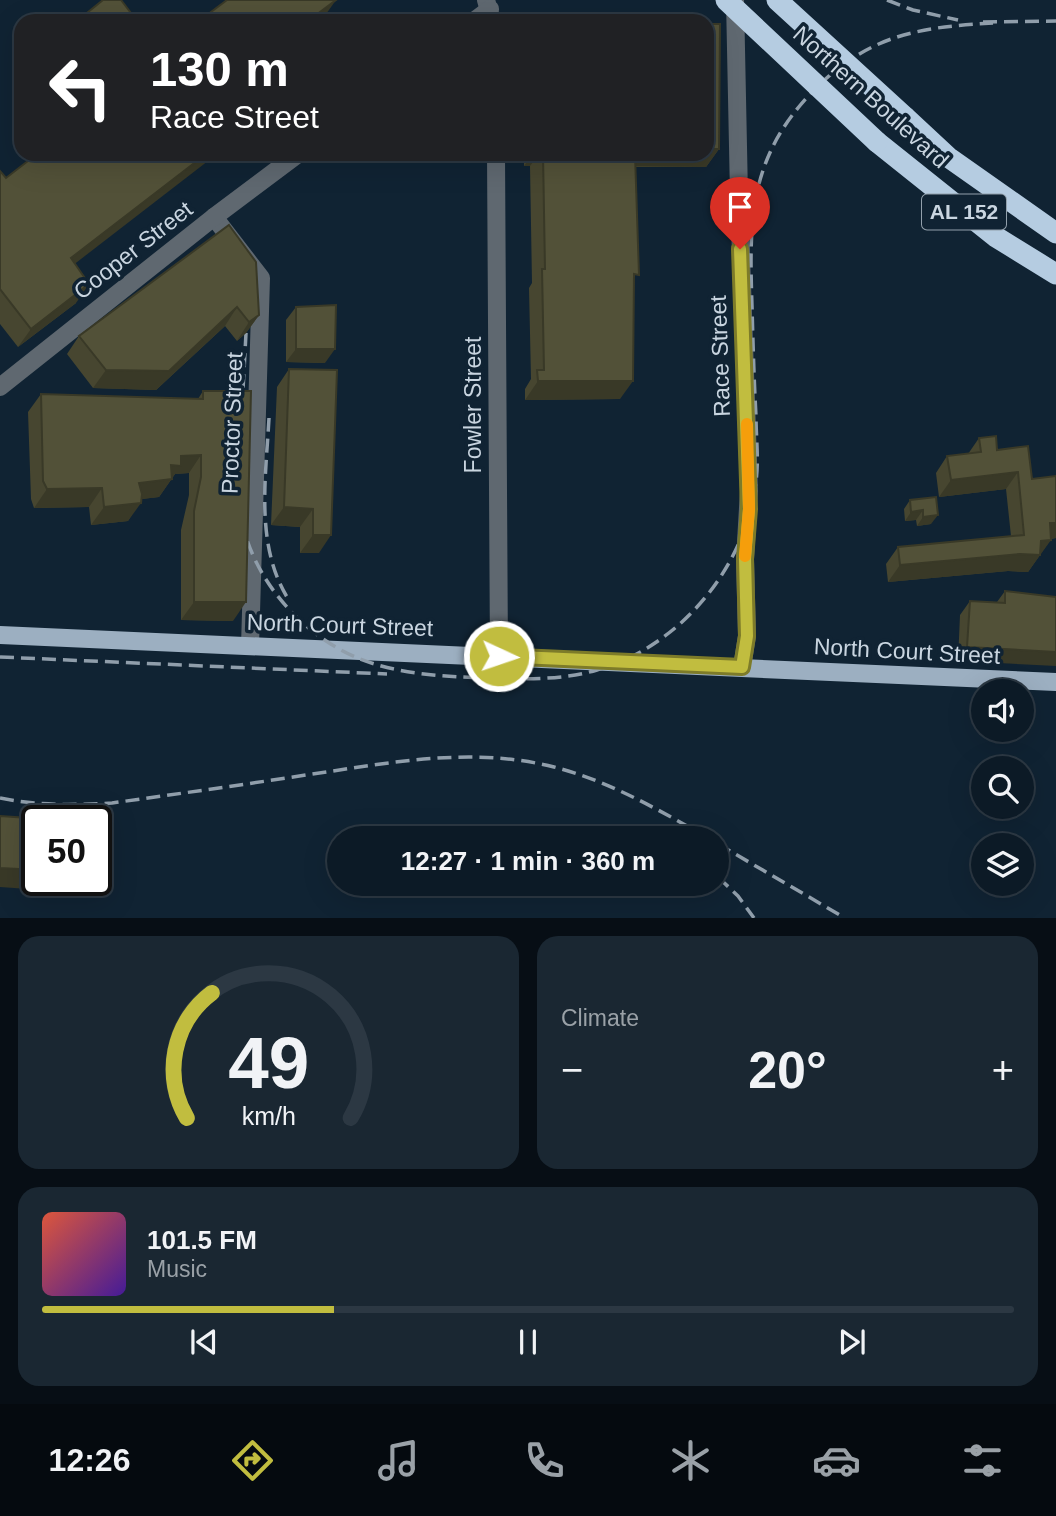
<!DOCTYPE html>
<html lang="en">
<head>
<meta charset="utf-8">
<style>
  :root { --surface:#0c1a26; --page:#1a2732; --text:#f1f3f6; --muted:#9aa1a7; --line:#2c3843; --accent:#c1bd3f }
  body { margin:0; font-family:Arial,sans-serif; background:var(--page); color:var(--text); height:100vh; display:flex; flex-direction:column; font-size:26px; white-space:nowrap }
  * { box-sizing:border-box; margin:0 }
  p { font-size:23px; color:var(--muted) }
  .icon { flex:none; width:38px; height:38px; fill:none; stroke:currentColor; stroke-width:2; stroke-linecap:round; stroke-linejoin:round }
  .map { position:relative; height:918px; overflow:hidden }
  .sheet { display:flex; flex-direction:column; gap:18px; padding:18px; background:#070e15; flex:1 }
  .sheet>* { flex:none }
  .hud { position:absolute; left:14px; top:14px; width:700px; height:147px; border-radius:21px; box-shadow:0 7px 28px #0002,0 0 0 2px var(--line); background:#202124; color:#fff; overflow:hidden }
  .tools { position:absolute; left:971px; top:679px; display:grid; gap:14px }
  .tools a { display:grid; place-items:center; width:63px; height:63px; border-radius:50%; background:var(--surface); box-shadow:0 7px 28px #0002,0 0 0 2px var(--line); font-size:35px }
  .speed { position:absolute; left:21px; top:805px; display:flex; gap:14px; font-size:35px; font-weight:700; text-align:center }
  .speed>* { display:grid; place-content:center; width:91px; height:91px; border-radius:50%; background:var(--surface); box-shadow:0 7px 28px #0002,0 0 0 2px var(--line); line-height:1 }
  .speed .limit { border:4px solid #111; border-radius:10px; background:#fff; color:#111 }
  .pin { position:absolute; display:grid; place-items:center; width:60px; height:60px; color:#fff; margin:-72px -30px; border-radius:50% 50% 50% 0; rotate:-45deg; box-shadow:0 0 7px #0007 }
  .pin .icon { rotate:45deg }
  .me { position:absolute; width:77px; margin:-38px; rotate:93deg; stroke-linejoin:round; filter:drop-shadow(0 0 5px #0008) }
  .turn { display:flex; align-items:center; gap:24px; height:147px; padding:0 21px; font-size:32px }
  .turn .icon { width:91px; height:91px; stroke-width:2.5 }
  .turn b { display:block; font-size:49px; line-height:60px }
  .big { font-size:52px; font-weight:700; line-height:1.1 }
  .sheet .tile { flex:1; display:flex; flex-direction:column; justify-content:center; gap:10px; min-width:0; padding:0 24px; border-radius:21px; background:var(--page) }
  .sheet .dial { align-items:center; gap:0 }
  .dial svg { height:182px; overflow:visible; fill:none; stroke:var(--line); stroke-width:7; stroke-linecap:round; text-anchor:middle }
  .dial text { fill:var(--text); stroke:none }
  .song { display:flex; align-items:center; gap:21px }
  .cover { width:84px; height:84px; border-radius:10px; background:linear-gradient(135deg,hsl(10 70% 55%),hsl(260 70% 35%)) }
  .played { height:7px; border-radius:4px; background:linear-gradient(90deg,var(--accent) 30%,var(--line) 30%) }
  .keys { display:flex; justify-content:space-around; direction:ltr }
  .heat { display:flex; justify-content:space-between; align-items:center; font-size:38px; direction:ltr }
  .sheet .tiles { flex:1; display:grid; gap:18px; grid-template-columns:1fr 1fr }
  .tile:last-child { grid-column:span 2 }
  .trip { position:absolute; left:327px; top:826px; width:402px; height:70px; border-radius:35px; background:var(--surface); box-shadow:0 7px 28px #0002,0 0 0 2px var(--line); font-weight:700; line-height:70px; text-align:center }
  .tab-bar { display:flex; height:112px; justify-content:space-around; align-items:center; background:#050a0f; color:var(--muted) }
  .tab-bar .icon { width:49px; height:49px }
  .tab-bar .selected { color:var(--accent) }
  .tab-bar b { font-size:32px; color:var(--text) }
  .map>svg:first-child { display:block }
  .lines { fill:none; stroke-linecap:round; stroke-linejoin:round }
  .minor { stroke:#5f6870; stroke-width:18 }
  .major { stroke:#9cafc1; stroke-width:18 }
  .highway { stroke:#b5cce1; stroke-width:21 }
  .rail { stroke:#909eab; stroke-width:3.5; stroke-dasharray:14 7; stroke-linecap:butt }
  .highway-bridge { stroke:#b5cce1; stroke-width:21 }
  .wall { fill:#474630 }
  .shaded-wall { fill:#393927 }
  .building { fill:#525138; stroke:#393927; stroke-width:2 }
  .route-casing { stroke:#7d7b29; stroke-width:18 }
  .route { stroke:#c1bd3f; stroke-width:12 }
  .slow { stroke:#f59e0b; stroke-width:12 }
  .labels { text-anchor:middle; stroke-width:7; stroke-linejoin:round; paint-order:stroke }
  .shield { fill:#102333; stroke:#92a0ac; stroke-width:2 }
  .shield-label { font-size:21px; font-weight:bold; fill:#c9d5e0 }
  .street-label { font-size:23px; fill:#c9d5e0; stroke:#102333 }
</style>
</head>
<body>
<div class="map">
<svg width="1056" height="918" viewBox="0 0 1056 918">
  <rect width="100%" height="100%" fill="#102333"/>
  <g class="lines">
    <g class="minor">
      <path d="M486,0L492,21"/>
      <path d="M735,0L739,195L749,491L745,559L747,636L742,667"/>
      <path d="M474,21L490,9"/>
      <path d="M496,154L499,656"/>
      <path d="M214,217L261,278L250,646"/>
      <path d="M0,387L214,217L298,154"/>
    </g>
    <path class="major" d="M0,635L1056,682"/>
    <g class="highway">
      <path d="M905,117L948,157L1056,233"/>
      <path d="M877,142L996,237L1056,274"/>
    </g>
    <g class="rail">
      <path d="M887,0L913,10L958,20"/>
      <path d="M983,22L1056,21"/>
      <path d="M242,409L246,333"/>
      <path d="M269,418C266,476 255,544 287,597"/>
      <path d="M242,521C254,581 303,636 360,659C399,674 439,676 481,678C521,679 559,681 597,670C681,646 746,567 756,481C759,460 756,438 756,416C754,380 753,343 752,306C749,218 749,156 815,89C869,35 919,27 993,23"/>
      <path d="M0,657L387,674"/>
      <path d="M0,798C37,806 74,805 112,803C177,794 241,785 306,775C389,763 471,746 554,767C609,781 659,810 708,838"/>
      <path d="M652,831L664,838"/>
      <path d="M718,844L845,918"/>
      <path d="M718,877L738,896L754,918"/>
    </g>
    <g class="highway-bridge">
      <path d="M726,0L877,142"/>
      <path d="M777,0L905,117"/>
    </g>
  </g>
  <g class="wall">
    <path d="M719,149L706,167H635L634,282L620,399L525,400V389L531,379L529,288L532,283L530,166H524V154H707Z"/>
    <path d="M0,171L75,263L76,303L18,347L0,324Z"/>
    <path d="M229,225L259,315L246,333L237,341L225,326L156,390L93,388L67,354L79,336Z"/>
    <path d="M296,307L325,363L286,362V320Z"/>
    <path d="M289,369L337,370L319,553H300V527L271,525L277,387Z"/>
    <path d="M203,391L233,621L181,620V530L189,495V473L175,474L159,497L141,499L128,521L91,525L89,507L34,508L31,499L28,412L41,394L198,399Z"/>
    <path d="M979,438L997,450L1032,479L1056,476V538L1051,539L1028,572L1008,571L888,582L886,564L898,547L1011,536L1006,489L939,497L936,473L947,456L968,454Z"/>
    <path d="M936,497L931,524L917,526L916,520L905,521L904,509L910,500Z"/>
    <path d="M1005,591L1056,597L958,661L960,615L970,601L997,602Z"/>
  </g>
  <g class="shaded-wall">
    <path d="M336,0L324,17L319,21H308Z"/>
    <path d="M707,149H719L706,167L622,166L631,154H707Z"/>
    <path d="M206,154H217L59,276L71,258Z"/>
    <path d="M533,154H539L530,166H524Z"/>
    <path d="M89,284L76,303L18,347L31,329Z"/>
    <path d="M237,307L225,326L156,390L93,388L106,370Z"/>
    <path d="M259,315L246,333L237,341L249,322Z"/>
    <path d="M296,349H335L325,363L286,362Z"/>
    <path d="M538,381H633L620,399L525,400Z"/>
    <path d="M201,455L189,473L175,474L159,497L126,501L139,483L171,465L181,456Z"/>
    <path d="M1018,472L1006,489L939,497L951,480Z"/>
    <path d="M102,488L89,507L34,508L47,489Z"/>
    <path d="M141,503L128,521L91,525L104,507Z"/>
    <path d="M284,507L313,509L300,527L271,525Z"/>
    <path d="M923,510L916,520L905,521L911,512Z"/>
    <path d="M938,515L931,524L917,526L923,517Z"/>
    <path d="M1050,523H1056V538L1038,540Z"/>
    <path d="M313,535H331L319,553H300Z"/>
    <path d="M1051,540L1028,572L1008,571L888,582L900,565Z"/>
    <path d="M194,602H246L233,621L181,620Z"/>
    <path d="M967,647L1056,652V666L958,661Z"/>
    <path d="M0,868L37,870V880H64L56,891L0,887Z"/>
  </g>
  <g class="building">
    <path d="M103,0H121L137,21H77Z"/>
    <path d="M227,0H336L308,21H199Z"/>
    <path d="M707,24H720L719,149H707Z"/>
    <path d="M37,154H206L71,258L89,284L31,329L0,289V171L6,178Z"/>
    <path d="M543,154H635L639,275L634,274L633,381H538L537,370H544L542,269H545Z"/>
    <path d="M229,225L256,262L259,315L249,322L237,307L169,371L106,370L79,336Z"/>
    <path d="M336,305L335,349H296V307Z"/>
    <path d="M289,369L337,370L331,535H313V509L284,507Z"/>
    <path d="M203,391H251L246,602H194V511L201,477V455L181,456V466L171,465L172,479L139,483L142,494L141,503L104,507L102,488L47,489L43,481L41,394L203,399Z"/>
    <path d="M996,436L997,450L1028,446L1032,479L1056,476V523H1050L1051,540L1041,541L1040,555L1020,554L900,565L898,547L1024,535L1018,472L951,480L947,456L981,452L979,438Z"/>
    <path d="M936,497L938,515L923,517V510L911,512L910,500Z"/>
    <path d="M1005,591L1056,597V652L967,647L970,601L1005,603Z"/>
    <path d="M0,816L29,818V822H37V870L0,868Z"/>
  </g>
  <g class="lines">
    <defs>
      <path id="route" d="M499,656L742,667L747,636L745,559L749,509L740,249"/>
    </defs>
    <use href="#route" class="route-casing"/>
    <use href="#route" class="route"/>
    <path class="slow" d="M745,556L749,509L747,424"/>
  </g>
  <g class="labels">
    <rect class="shield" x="922" y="194.5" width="84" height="35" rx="5"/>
    <g class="shield-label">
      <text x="964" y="219">AL 152</text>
    </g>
    <g class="street-label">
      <text transform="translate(871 97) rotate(42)" y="8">Northern Boulevard</text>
      <text transform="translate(133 250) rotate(-38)" y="8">Cooper Street</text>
      <text transform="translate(720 356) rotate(-92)" y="8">Race Street</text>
      <text transform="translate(473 405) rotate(-90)" y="8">Fowler Street</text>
      <text transform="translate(232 423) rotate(-88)" y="8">Proctor Street</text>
      <text transform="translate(340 625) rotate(2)" y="8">North Court Street</text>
      <text transform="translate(907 651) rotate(3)" y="8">North Court Street</text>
    </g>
  </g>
</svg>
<div class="tools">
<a><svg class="icon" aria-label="sound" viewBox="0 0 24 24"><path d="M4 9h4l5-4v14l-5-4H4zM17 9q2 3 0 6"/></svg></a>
<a><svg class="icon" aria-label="search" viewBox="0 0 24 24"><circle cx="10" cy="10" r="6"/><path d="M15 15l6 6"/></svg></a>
<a><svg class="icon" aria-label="layers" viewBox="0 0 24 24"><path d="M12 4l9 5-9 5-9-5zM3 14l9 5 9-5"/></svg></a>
</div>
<div class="speed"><div class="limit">50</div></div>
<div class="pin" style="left:740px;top:249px;background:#d93025"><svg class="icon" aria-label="arrive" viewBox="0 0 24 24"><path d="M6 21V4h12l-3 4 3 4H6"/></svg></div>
<svg class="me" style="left:499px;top:656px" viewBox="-20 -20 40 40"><circle r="17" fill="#c1bd3f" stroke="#fff" stroke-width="3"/><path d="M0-11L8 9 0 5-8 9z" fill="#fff"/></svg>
<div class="trip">12:27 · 1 min · 360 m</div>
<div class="hud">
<div class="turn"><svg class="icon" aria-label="left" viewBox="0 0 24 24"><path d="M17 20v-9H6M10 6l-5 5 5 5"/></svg><div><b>130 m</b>Race Street</div></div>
</div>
</div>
<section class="sheet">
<div class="tiles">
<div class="tile dial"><svg viewBox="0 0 100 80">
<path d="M14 69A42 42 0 1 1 86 69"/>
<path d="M14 69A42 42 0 0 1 25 14" stroke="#c1bd3f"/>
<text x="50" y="56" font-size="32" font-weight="700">49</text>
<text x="50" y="72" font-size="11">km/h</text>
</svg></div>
<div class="tile"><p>Climate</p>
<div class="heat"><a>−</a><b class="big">20°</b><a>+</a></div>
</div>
<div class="tile">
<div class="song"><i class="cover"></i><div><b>101.5 FM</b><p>Music</p></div></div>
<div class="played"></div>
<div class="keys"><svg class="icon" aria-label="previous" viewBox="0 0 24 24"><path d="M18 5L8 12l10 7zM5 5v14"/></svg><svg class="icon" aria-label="pause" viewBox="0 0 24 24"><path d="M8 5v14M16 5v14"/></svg><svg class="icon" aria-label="next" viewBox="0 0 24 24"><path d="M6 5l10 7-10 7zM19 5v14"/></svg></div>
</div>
</div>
</section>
<nav class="tab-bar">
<b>12:26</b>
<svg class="icon selected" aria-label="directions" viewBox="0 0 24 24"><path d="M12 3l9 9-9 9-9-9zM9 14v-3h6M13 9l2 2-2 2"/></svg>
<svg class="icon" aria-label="music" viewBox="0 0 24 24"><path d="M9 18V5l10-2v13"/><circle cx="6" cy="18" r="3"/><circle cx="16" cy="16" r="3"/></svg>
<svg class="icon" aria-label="phone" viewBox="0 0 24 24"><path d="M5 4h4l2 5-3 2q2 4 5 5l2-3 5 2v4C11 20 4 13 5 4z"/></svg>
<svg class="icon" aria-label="climate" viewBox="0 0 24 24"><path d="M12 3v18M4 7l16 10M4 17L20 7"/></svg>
<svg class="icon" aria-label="car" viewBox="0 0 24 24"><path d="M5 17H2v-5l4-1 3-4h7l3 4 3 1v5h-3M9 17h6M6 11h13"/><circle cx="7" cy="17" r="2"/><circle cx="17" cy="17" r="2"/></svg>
<svg class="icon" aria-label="filters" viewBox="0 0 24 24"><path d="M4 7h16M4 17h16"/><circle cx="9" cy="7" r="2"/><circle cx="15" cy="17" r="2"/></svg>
</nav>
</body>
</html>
